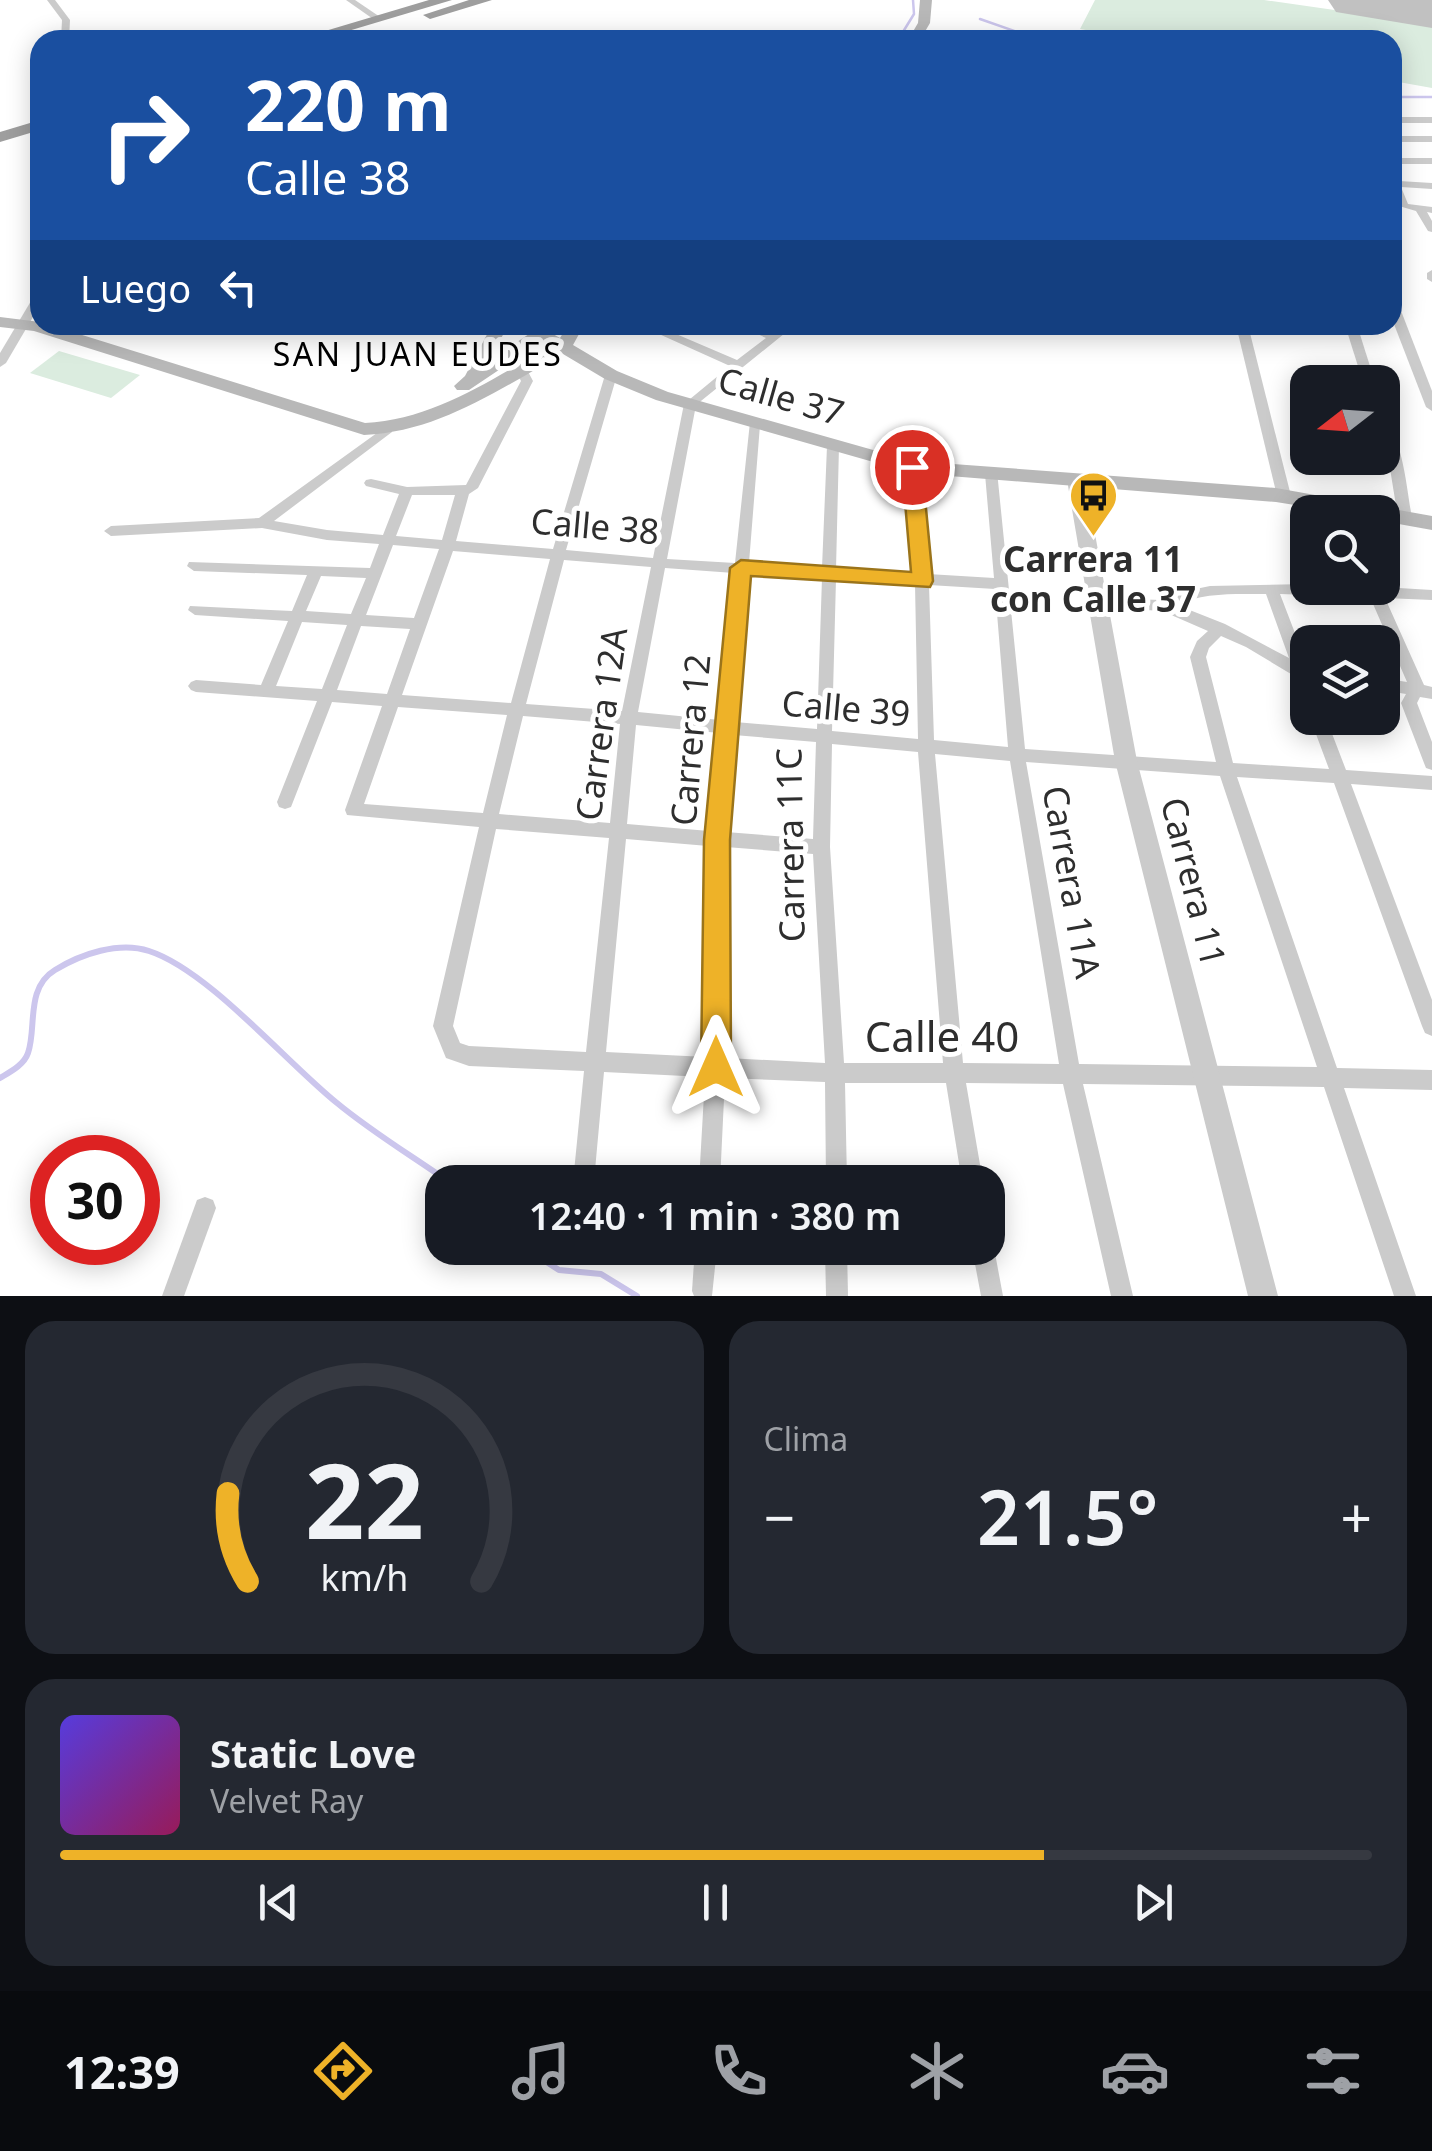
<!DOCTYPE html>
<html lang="es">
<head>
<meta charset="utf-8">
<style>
  :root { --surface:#171b24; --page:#242831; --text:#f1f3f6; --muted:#9ea1a6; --line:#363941; --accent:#eeb228 }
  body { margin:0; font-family:"Noto Sans",sans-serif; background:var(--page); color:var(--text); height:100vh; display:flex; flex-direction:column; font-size:38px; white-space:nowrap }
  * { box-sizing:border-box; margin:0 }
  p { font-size:32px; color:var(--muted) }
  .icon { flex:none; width:55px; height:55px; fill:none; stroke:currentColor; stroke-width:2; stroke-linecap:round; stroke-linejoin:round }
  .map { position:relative; height:1296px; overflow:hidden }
  .panel { display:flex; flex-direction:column; gap:25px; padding:25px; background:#0d0f14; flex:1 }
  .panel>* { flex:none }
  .banner { position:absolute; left:30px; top:30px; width:1372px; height:305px; border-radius:30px; box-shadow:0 5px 25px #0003; background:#1a4fa0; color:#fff; overflow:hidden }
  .needle { width:65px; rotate:253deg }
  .buttons { position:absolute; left:1290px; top:365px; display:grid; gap:20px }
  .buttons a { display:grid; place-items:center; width:110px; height:110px; border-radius:20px; background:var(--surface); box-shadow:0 5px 25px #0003; font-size:50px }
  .speed { position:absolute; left:30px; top:1135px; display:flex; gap:20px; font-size:50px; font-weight:700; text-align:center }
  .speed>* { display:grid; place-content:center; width:130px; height:130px; border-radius:50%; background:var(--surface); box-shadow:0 5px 25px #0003; line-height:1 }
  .speed .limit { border:15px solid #d22; background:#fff; color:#111 }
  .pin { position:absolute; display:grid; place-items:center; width:85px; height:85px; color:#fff; margin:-42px; border:5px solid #fff; border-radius:50%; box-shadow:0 2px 10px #0007 }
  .me { position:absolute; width:110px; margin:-55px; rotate:0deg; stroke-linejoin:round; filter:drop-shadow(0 0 8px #0008) }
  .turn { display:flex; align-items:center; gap:35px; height:210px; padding:0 50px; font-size:45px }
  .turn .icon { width:130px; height:130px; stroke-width:2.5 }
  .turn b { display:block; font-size:70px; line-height:85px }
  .then { display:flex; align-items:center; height:95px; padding:0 50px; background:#0003; gap:20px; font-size:38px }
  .big { font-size:75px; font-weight:600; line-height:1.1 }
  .panel .card { flex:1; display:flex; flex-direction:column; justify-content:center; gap:15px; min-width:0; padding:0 35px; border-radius:30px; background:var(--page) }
  .panel .dial { align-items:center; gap:0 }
  .dial svg { height:260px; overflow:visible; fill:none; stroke:var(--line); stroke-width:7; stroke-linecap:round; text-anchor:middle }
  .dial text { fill:var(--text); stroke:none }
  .song { display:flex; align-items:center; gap:30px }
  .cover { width:120px; height:120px; border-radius:15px; background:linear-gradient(135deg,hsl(250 70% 55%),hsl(330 70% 35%)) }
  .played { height:10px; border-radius:5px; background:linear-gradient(90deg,var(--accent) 75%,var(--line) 75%) }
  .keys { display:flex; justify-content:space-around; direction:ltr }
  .heat { display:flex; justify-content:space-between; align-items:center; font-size:55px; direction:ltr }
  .panel .tiles { flex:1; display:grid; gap:25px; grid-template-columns:1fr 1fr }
  .card:last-child { grid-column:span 2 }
  .trip { position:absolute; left:425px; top:1165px; width:580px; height:100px; border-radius:30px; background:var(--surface); box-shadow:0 5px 25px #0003; font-weight:600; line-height:100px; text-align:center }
  .tab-bar { display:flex; height:160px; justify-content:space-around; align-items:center; background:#090b0e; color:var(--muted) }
  .tab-bar .icon { width:70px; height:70px }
  .tab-bar .on { color:var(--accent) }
  .tab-bar b { font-size:45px; color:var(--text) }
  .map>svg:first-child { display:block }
  .green { fill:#dbecdf }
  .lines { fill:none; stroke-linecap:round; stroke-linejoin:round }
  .stream-far1 { stroke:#ccc6ed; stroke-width:2.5 }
  .stream { stroke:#ccc6ed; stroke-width:6 }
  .taxiway { fill:#c1c1c1; fill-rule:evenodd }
  .runway { fill:#c1c1c1; fill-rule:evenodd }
  .minor { fill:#cbcbcb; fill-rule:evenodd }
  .tertiary { fill:#cbcbcb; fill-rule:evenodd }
  .secondary { fill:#b8b8b8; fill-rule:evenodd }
  .trunk { fill:#9e9e9e; fill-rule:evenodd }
  .route { fill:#eeb228; stroke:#9b741a; stroke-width:2.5 }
  .labels { text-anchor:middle; stroke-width:10; stroke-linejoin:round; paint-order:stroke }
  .far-neighbourhood-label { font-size:32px; letter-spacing:2.5px; fill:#000; stroke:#fff }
  .street-label { font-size:35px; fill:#2e2e2e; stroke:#fff }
  .poi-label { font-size:35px; font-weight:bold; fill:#2e2e2e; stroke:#fff }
  .near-street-label { font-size:42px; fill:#2e2e2e; stroke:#fff }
</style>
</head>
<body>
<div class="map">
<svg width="1432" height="1296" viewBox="0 0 1432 1296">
  <rect width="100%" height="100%" fill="#fff"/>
  <g class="green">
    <path d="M1095,0H1264L1432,24V88L1393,81L1392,40H1145L1080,29Z"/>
    <path d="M59,351L140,375L111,398L30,373Z"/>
  </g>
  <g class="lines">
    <g class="stream-far1">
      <path d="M980,19L1040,40"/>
      <path d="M898,40L914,14L913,0"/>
      <path d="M1392,97H1432"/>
    </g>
    <g class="stream">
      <path d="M0,1078C10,1072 24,1065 28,1053C37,1028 25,988 55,970C81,954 119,941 149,951C208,970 286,1062 337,1103C372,1132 412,1156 449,1182"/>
      <path d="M525,1248L559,1270L601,1274L637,1296"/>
    </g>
    <path class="taxiway" d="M1355,0H1397L1406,6L1395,13L1358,5Z"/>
    <path class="runway" d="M1328,0H1432V28L1336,12Z"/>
    <g class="minor">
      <path d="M47,0H55L70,20L69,40H61L62,20Z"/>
      <path d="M346,0H355L383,19L376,21Z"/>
      <rect x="1392" y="117" width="40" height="6"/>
      <rect x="1392" y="136" width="40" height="6"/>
      <rect x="1392" y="158" width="40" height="6"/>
      <path d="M1392,173L1399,181L1432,183V189L1401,187L1408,204L1432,207V213L1427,212L1432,221V232L1428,231L1416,211L1399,206L1392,189Z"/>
      <path d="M1432,270V282L1427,279V273Z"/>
      <path d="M40,293V305L6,363L0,367V353L34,296Z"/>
      <path d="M1392,300L1398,303L1432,391V411L1426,407L1392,319Z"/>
      <path d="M639,325H655L737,360L766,338L738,325H754L772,333L782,325H795L696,405L667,559L735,563L750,422H758L760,425L749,563L822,568L827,446L833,442L839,446L836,569L914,573L906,467L912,463L918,467L928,574L994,578L985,474L987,471H997L1025,749L1216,762L1190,657L1197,641L1208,631L1162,611L1097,607L1092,606L1090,602L1092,598L1162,600L1181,592L1210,586L1308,584V588L1382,587L1432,590V600L1385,598L1424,685L1432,687V699L1420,697L1417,703L1432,742V770L1426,768L1424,763L1401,703L1406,694L1382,690V678L1407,682L1370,597L1280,594L1308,667V695L1303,693L1296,677L1246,647L1221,636L1209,648L1206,657L1233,763L1329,769L1310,718H1326L1346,770L1432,776V790L1351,784L1432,1000V1036L1425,1033L1422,1026L1334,783L1237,777L1337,1068L1432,1070V1090L1344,1088L1416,1296H1394L1324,1087L1083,1084L1133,1296H1111L1063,1084L966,1083L983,1182H962L946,1083H845L847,1182H826L825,1082L725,1078L720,1182H699L705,1077L604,1072L594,1181L573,1182L584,1071L469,1066L446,1058L433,1026L479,827L347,815L345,810L382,706L332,702L291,807L285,809L279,807L277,802L317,701L196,692L191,690L188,686L191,682L196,680L261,685L288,621L195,615L188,610L190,606L292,611L307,575L194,571L187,566L189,562L370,568L379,544L327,540L262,528L111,536L104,531L111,526L259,518L388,425L392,426V432L274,521L327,530L383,535L399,494L366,486L364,483L366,480L371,479L407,487L466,485L521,381L515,369L521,365L525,366L533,381L478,488L469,494L456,541L553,549L605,375L611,371L617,375L566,550L653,558L684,404L730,366ZM412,495H455L442,540L396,536ZM393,545L439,549L414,618L366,615ZM453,551L550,559L511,703L402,695ZM564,560L651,567L622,711L526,704ZM665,568L734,573L720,720L638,712ZM748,574L822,578L817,729L735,722ZM321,576L366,578L351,614L306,611ZM836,579L915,584L918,739L832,731ZM929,585L995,589L1008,747L934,740ZM1266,594L1289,658L1225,624L1177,605C1202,592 1238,594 1266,594ZM302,622L347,625L322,689L276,686ZM361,626L410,629L387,694L337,690ZM398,707L507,715L483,813L364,804ZM523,716L620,724L610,823L499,814ZM636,725L719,733L709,831L627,824ZM734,735L816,742L813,839L726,832ZM832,744L918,752L943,1063H844L830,847ZM935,754L1010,761L1059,1064L963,1063ZM1026,762L1220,776L1317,1067L1079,1064ZM496,829L609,838L586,1052L469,1046L460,1043L453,1026ZM626,839L708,846L706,1057L606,1052ZM726,847L813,854L825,1063L726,1058Z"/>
      <path d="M1236,325H1248L1291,496L1289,499H1279L1277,496Z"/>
      <path d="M1345,325H1357L1375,382H1363Z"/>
      <path d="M1382,418C1403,434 1407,492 1412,518L1405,523L1398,518L1387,450L1382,439Z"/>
      <path d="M205,1197L213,1200L216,1208L184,1296H162L197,1200Z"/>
      <path d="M988,1239L994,1248L1003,1296H981L972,1248H988Z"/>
      <path d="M695,1248H717L712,1296H694L692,1291Z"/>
      <path d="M825,1248H847L848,1296H826Z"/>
    </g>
    <path class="tertiary" d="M1076,474L1085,480L1137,761L1278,1296H1248L1115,761L1067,480Z"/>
    <g class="secondary">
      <path d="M920,0H932L930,23L920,40H908L918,23Z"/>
      <path d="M0,317L40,322V325H50L365,423C434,420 491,379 550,347L542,341L469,390H457L454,386L465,376L492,325H508L490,360L529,334L518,325H561L553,334L560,338L568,325H584L573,345L617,371L668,392L912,461L1276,488L1432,516V530L1382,521V512H1338L1276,502L912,473L656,400L605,379L563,354C499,389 439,432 364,435L34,331L0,327Z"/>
    </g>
    <g class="trunk">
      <path d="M429,0H452L318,40H295Z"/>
      <path d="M469,0H492L430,19L423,15Z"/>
      <path d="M40,120V130L0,142V132Z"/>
    </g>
  </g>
  <path class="route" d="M912,461L922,467L933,581L930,587L751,576L730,840L731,1067L726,1078L716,1082L705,1078L701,1067L704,840L730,568L741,560L911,572L902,467Z"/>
  <defs>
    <symbol id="bus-pin" viewBox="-11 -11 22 30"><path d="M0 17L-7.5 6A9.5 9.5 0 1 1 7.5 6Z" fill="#eeb228" stroke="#fff"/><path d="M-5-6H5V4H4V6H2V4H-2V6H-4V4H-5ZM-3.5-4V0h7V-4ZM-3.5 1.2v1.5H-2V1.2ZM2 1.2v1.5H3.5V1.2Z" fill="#111"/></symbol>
  </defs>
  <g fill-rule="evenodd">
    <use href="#bus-pin" x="1066" y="468" width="55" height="75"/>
  </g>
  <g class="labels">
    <g class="far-neighbourhood-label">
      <text x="418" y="366">SAN JUAN EUDES</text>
    </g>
    <g class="street-label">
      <text transform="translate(781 397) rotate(16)" y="12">Calle 37</text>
      <text transform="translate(595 527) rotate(5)" y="12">Calle 38</text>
      <text transform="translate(846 709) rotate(5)" y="12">Calle 39</text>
      <text transform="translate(602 724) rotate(-82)" y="12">Carrera 12A</text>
      <text transform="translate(691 740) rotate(-85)" y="12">Carrera 12</text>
      <text transform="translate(791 845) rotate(-91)" y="12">Carrera 11C</text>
      <text transform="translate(1071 882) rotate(80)" y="12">Carrera 11A</text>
      <text transform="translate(1193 882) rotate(76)" y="12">Carrera 11</text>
    </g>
    <g class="poi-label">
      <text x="1093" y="572">Carrera 11<tspan x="1093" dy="40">con Calle 37</tspan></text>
    </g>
    <g class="near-street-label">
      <text x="942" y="1052">Calle 40</text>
    </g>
  </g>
</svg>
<div class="buttons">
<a><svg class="needle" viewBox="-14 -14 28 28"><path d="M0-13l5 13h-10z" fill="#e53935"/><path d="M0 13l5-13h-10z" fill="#9ea1a6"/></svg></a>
<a><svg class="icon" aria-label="search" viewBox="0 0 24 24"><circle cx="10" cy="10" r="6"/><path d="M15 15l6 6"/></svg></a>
<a><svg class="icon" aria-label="layers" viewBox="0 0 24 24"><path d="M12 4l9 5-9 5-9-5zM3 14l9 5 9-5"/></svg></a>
</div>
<div class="speed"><div class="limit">30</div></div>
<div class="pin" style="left:912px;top:467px;background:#d93025"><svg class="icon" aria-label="arrive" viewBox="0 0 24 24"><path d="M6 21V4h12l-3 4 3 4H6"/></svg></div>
<svg class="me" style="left:716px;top:1067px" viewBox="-20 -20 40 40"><path d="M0-17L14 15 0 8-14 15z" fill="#eeb228" stroke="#fff" stroke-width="4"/></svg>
<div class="trip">12:40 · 1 min · 380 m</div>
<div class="banner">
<div class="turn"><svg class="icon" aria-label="right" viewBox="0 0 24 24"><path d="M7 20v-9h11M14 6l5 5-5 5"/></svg><div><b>220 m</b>Calle 38</div></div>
<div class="then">Luego<svg class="icon" aria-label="left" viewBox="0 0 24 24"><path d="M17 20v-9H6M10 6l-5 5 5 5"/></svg></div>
</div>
</div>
<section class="panel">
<div class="tiles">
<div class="card dial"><svg viewBox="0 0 100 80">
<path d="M14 69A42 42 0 1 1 86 69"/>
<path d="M14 69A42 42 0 0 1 8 42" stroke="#eeb228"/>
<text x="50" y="56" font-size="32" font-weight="700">22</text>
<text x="50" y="72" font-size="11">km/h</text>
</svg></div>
<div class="card"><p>Clima</p>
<div class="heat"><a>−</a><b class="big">21.5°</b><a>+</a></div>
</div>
<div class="card">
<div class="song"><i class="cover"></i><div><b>Static Love</b><p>Velvet Ray</p></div></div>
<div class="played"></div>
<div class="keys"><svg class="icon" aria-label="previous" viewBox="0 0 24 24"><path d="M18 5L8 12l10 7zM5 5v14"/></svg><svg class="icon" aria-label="pause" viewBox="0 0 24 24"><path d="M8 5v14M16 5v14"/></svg><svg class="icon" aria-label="next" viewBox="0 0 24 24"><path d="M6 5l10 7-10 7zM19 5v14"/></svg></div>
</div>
</div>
</section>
<nav class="tab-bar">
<b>12:39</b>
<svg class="icon on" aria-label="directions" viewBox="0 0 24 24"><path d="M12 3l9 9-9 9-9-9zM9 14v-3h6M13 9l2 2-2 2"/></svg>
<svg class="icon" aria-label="music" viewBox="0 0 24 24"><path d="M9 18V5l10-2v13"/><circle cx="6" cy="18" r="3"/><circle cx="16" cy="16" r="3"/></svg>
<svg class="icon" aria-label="phone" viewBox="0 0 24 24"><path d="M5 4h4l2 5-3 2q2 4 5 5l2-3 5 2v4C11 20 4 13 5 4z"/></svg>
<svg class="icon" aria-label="climate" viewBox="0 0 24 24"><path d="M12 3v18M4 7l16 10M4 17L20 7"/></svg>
<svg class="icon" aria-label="car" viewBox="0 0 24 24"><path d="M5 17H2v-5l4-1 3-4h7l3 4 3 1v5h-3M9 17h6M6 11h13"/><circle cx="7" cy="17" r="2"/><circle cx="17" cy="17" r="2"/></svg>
<svg class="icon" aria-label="filters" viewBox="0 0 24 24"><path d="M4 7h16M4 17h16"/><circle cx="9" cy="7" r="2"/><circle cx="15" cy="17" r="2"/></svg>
</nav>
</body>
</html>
